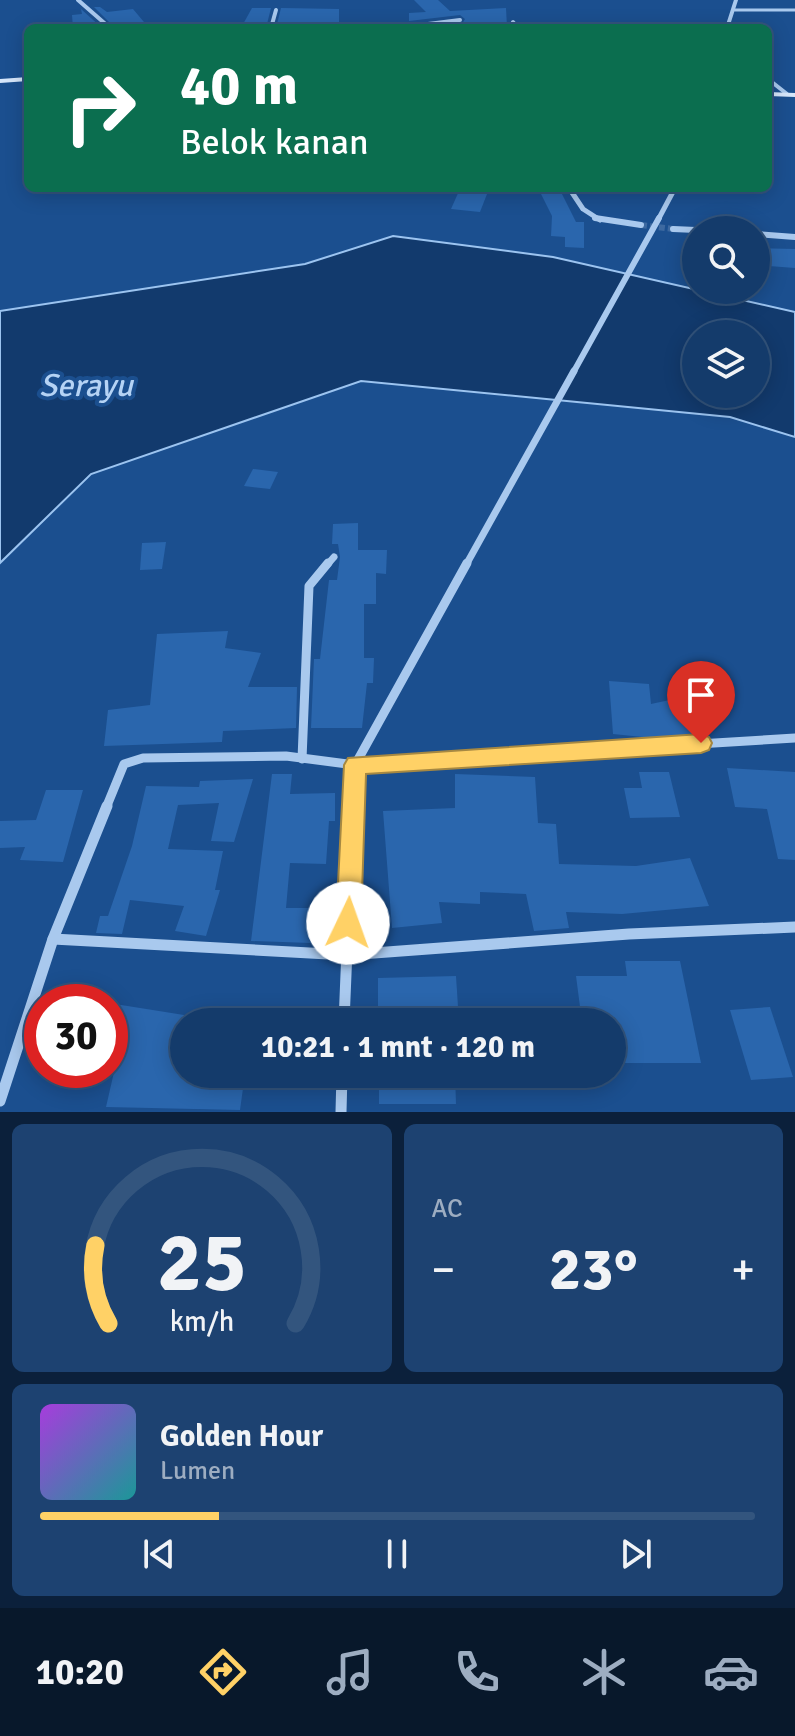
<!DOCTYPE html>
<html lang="id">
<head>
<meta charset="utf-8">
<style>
  :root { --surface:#143b6b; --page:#1d4271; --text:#f1f3f6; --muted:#9dadc1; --line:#33557e; --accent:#ffd166 }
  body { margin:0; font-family:Signika,sans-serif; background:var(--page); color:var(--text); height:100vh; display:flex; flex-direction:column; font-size:30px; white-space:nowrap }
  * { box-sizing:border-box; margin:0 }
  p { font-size:26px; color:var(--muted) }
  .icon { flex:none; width:44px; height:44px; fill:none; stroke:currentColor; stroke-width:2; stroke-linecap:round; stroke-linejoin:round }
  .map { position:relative; height:1112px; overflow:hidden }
  .details { display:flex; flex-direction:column; gap:12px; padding:12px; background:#0b203b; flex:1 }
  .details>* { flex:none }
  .guide { position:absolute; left:24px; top:24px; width:748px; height:168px; border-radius:12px; box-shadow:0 4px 20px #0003,0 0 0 2px var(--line); background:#0b6e4f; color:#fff; overflow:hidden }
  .controls { position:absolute; left:682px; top:216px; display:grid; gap:16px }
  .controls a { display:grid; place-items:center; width:88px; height:88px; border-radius:50%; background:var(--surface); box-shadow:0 4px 20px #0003,0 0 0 2px var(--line); font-size:40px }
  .speed { position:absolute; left:24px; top:984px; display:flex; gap:16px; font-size:40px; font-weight:700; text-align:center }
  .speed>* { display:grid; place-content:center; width:104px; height:104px; border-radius:50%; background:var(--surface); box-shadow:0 4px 20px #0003,0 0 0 2px var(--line); line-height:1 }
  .speed .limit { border:12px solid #d22; background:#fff; color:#111 }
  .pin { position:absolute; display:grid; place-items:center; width:68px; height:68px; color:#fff; margin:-82px -34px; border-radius:50% 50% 50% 0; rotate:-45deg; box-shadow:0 0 8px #0007 }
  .pin .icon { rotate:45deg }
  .me { position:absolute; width:88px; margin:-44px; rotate:3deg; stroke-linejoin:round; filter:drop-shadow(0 0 6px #0008) }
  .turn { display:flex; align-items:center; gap:28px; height:168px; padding:0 24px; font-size:36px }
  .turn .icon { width:104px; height:104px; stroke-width:2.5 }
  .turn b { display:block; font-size:56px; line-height:68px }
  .big { font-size:60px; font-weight:700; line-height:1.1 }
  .details .widget { flex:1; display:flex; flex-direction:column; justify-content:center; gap:12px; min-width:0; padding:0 28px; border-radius:12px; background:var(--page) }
  .details .dial { align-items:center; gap:0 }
  .dial svg { height:208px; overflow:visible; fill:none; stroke:var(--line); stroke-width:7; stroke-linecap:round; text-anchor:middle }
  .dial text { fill:var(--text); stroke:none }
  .song { display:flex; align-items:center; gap:24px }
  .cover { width:96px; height:96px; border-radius:12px; background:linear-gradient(135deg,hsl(280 70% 55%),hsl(180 70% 35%)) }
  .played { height:8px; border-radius:4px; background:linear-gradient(90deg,var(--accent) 25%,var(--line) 25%) }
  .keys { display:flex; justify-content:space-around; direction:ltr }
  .heat { display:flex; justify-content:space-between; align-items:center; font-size:44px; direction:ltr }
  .details .tiles { flex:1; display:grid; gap:12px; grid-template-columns:1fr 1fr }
  .widget:last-child { grid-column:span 2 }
  .trip { position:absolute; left:170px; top:1008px; width:456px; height:80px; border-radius:40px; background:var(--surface); box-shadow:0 4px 20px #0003,0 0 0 2px var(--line); font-weight:700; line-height:80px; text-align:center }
  .tabs { display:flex; height:128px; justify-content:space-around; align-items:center; background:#08182b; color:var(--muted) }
  .tabs .icon { width:56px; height:56px }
  .tabs .selected { color:var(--accent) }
  .tabs b { font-size:36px; color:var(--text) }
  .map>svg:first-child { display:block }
  .water { fill:#123a6d; stroke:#9cc4f0; stroke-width:2; fill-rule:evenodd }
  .building { fill:#2a66ad }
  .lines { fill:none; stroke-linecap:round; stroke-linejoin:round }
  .street-tunnel { stroke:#3d69a0; stroke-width:6; stroke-dasharray:6 3; stroke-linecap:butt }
  .lane { stroke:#a9c9ee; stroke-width:3 }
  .street-far5 { stroke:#a9c9ee; stroke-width:4 }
  .street-far4 { stroke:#a9c9ee; stroke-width:5 }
  .street-far3 { stroke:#a9c9ee; stroke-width:6 }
  .street-far2 { stroke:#a9c9ee; stroke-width:7 }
  .street-far1 { stroke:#a9c9ee; stroke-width:9 }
  .street { stroke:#a9c9ee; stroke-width:11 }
  .secondary { fill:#d6e6fa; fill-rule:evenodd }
  .route { fill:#ffd166; stroke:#a68842; stroke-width:2 }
  .labels { text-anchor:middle; stroke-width:8; stroke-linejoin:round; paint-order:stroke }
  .water-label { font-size:32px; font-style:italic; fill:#b5d3f5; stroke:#1b4f8f }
</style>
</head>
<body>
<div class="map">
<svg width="795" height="1112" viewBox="0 0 795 1112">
  <rect width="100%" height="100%" fill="#1b4f8f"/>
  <path class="water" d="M393,236L553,257L795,312V437L730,417L361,381L91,474L0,563V311L305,264ZM696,334H756V394H696Z"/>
  <g class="building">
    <path d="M414,0H438L450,11L506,8L507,27L436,28L462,24L465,19L460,15L409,21V13L426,12Z"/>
    <path d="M94,7H100L107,12L133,9L149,28H115Z"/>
    <path d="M252,8H271L266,28L242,26Z"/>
    <path d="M281,8L339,9V26L276,28Z"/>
    <path d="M81,9L102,28H73L72,15L82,14Z"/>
    <path d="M538,188H559L576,222H584V248L565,247V237L551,236L552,216Z"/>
    <path d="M459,191L487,194L480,212L451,209Z"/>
    <path d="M756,248L795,249V268L756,265Z"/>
    <path d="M253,469L278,472L270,489L244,486Z"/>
    <path d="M358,523V550H387L386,574L376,573V604H364V658H374L373,683H367L362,728H311L314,659H320L329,580H337L340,557L338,544H332L333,524Z"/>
    <path d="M166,542L162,569L140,570L142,543Z"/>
    <path d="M228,631L225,648L261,653L248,687H297L296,728L223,731L222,742L104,746L108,710L150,705L157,634Z"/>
    <path d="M609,681L649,684L651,704L679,698L699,733L662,739L613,734Z"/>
    <path d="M727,768L795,772V860L778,859L767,809L735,807Z"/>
    <path d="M639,772H669L680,817L630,818L624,788H642Z"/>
    <path d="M272,774H292L290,794L335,793V821H329L326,864L290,863L286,908H340L339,944L251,941Z"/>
    <path d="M455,774L535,777L538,823L556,824L559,864L636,866L690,858L709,906L622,914L566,912L569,928L534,931L526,894L480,892V904L439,902L442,923L392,928L383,811L455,808Z"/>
    <path d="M253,779L234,842L211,841L219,803L178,805L168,849L223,851L215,890H220L206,936L175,931L184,906L130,900L122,934L96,933L100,916H108L132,846L146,786L199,787L200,781Z"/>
    <path d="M46,790H83L63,862L20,860L25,847L0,848V821L36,820Z"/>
    <path d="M625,961H680L701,1063H612V1022H582L576,976H627Z"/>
    <path d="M456,976L459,1022H378V978Z"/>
    <path d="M115,1004L184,1015V1052L177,1074H245L240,1110L106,1107L120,1046L110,1045V1017Z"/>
    <path d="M770,1007L793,1077L751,1080L730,1010Z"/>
    <path d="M379,1074H455L456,1104H379Z"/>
  </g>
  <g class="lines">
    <path class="street-tunnel" d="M641,225L673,229"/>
    <path class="lane" d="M735,10H795"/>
    <g class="street-far5">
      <path d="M78,0L110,28"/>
      <path d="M513,22L518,28"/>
      <path d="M271,28L276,10"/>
      <path d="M396,28L460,20"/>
      <path d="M727,28L736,0"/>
      <path d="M768,79L787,94"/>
    </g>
    <g class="street-far4">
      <path d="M569,188L583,209L600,220"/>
      <path d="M658,220L675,188"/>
    </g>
    <g class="street-far3">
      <path d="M595,218L641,225"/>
      <path d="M673,229L696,230"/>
      <path d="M756,234L795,237"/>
      <path d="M573,373L659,218"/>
    </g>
    <g class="street-far2">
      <path d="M327,565L334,557"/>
      <path d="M466,565L574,371"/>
    </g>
    <g class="street-far1">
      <path d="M302,759L309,586L328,563"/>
      <path d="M106,808L124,764L143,758L286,756L355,765L795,738"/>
      <path d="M353,808L355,765L467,563"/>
    </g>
    <g class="street">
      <path d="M53,939L347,955L629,934L795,927"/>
      <path d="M344,1022L353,806"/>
      <path d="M0,1101L53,939L107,806"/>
      <path d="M341,1112L342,1074"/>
    </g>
    <g class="secondary">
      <path d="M28,77V81L0,83V79Z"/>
      <path d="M768,92L795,93V97L768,96Z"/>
    </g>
  </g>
  <path class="route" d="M701,734L709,737L712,743L709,750L701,753L366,774L361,923L357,932L348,935L339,932L336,923L344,765L348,758Z"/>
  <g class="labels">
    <g class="water-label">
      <text x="86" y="396">Serayu</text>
    </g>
  </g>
</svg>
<div class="controls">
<a><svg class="icon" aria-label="search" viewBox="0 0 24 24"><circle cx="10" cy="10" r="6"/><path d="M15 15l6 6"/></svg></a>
<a><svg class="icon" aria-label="layers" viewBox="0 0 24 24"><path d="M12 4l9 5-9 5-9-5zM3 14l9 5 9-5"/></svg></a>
</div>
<div class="speed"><div class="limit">30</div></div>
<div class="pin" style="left:701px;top:743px;background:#d93025"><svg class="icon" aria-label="arrive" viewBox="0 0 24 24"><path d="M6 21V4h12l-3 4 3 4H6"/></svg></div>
<svg class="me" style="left:348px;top:923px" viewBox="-20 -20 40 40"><circle r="19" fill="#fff"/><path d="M0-13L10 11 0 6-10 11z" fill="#ffd166"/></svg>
<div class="trip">10:21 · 1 mnt · 120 m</div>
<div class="guide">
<div class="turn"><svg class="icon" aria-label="right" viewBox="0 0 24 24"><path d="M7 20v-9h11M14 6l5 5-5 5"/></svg><div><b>40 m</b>Belok kanan</div></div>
</div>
</div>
<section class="details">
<div class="tiles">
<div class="widget dial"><svg viewBox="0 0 100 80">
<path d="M14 69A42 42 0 1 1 86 69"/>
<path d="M14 69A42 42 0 0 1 9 39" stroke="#ffd166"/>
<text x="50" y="56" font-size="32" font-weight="700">25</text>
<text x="50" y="72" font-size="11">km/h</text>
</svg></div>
<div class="widget"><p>AC</p>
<div class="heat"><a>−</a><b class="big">23°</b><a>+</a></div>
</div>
<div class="widget">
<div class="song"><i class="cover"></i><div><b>Golden Hour</b><p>Lumen</p></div></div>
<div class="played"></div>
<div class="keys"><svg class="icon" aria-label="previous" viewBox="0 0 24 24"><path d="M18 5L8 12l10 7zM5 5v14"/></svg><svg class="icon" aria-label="pause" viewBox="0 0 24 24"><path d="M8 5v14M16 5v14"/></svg><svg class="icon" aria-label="next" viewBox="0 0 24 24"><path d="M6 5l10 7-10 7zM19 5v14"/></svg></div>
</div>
</div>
</section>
<nav class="tabs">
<b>10:20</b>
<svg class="icon selected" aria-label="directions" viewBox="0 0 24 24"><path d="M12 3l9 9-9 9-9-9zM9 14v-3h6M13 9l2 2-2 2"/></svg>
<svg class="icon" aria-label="music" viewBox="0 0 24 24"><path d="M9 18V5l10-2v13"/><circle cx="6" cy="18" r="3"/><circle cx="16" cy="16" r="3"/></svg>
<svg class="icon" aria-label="phone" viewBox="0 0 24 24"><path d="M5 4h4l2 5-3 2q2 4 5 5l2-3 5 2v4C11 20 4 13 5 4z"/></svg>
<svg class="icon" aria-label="climate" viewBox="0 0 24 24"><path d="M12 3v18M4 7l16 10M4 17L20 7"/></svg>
<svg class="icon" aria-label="car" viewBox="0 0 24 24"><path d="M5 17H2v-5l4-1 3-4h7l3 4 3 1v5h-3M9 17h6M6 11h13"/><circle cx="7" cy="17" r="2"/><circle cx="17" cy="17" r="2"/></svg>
</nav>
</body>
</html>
